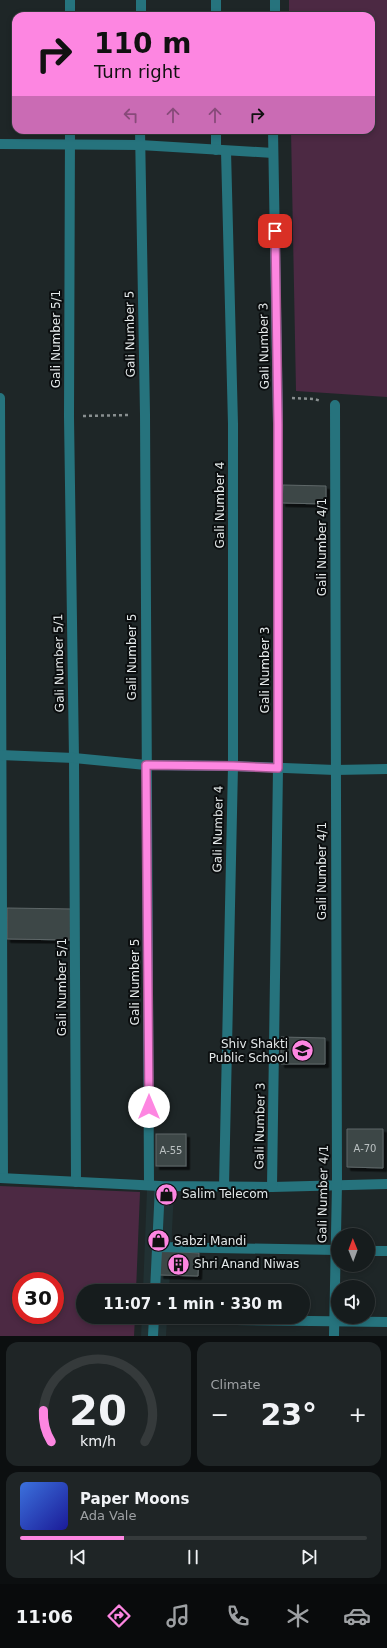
<!DOCTYPE html>
<html lang="en">
<head>
<meta charset="utf-8">
<style>
  :root { --surface:#161c1d; --page:#1f2526; --text:#f1f3f6; --muted:#9ea1a4; --line:#353a3b; --accent:#fd86e1 }
  body { margin:0; font-family:"DejaVu Sans",sans-serif; background:var(--page); color:var(--text); height:100vh; display:flex; flex-direction:column; font-size:15px; white-space:nowrap }
  * { box-sizing:border-box; margin:0 }
  p { font-size:13px; color:var(--muted) }
  .icon { flex:none; width:22px; height:22px; fill:none; stroke:currentColor; stroke-width:2; stroke-linecap:round; stroke-linejoin:round }
  .map { position:relative; height:1336px; overflow:hidden }
  .panel { display:flex; flex-direction:column; gap:6px; padding:6px; background:#0c0f10; flex:1 }
  .panel>* { flex:none }
  .top-card { position:absolute; left:12px; top:12px; width:363px; height:122px; border-radius:12px; box-shadow:0 2px 6px #0003,0 0 0 1px var(--line); background:#fd86e1; color:#111; overflow:hidden }
  .needle { width:26px; rotate:359deg }
  .buttons { position:absolute; left:331px; top:1228px; display:grid; gap:8px }
  .buttons a { display:grid; place-items:center; width:44px; height:44px; border-radius:50%; background:var(--surface); box-shadow:0 2px 6px #0003,0 0 0 1px var(--line); font-size:20px }
  .speed { position:absolute; left:12px; top:1272px; display:flex; gap:8px; font-size:20px; font-weight:700; text-align:center }
  .speed>* { display:grid; place-content:center; width:52px; height:52px; border-radius:50%; background:var(--surface); box-shadow:0 2px 6px #0003,0 0 0 1px var(--line); line-height:1 }
  .speed .limit { border:6px solid #d22; background:#fff; color:#111 }
  .pin { position:absolute; display:grid; place-items:center; width:34px; height:34px; color:#fff; margin:-17px; border-radius:8px; box-shadow:0 2px 6px #0006 }
  .me { position:absolute; width:44px; margin:-22px; rotate:0deg; stroke-linejoin:round; filter:drop-shadow(0 0 3px #0008) }
  .turn { display:flex; align-items:center; gap:14px; height:84px; padding:0 16px; font-size:18px }
  .turn .icon { width:52px; height:52px; stroke-width:2.5 }
  .turn b { display:block; font-size:28px; line-height:34px }
  .lanes { display:flex; align-items:center; height:38px; padding:0 16px; background:#0003; justify-content:center; gap:20px; direction:ltr }
  .lanes .off { opacity:.35 }
  .big { font-size:30px; font-weight:700; line-height:1.1 }
  .panel .card { flex:1; display:flex; flex-direction:column; justify-content:center; gap:6px; min-width:0; padding:0 14px; border-radius:12px; background:var(--page) }
  .panel .dial { align-items:center; gap:0 }
  .dial svg { height:104px; overflow:visible; fill:none; stroke:var(--line); stroke-width:7; stroke-linecap:round; text-anchor:middle }
  .dial text { fill:var(--text); stroke:none }
  .song { display:flex; align-items:center; gap:12px }
  .cover { width:48px; height:48px; border-radius:6px; background:linear-gradient(135deg,hsl(220 70% 55%),hsl(240 70% 35%)) }
  .played { height:4px; border-radius:2px; background:linear-gradient(90deg,var(--accent) 30%,var(--line) 30%) }
  .keys { display:flex; justify-content:space-around; direction:ltr }
  .heat { display:flex; justify-content:space-between; align-items:center; font-size:22px; direction:ltr }
  .panel .tiles { flex:1; display:grid; gap:6px; grid-template-columns:1fr 1fr }
  .card:last-child { grid-column:span 2 }
  .trip { position:absolute; left:76px; top:1284px; width:234px; height:40px; border-radius:20px; background:var(--surface); box-shadow:0 2px 6px #0003,0 0 0 1px var(--line); font-weight:700; line-height:40px; text-align:center }
  .tabs { display:flex; height:64px; justify-content:space-around; align-items:center; background:#090b0c; color:var(--muted) }
  .tabs .icon { width:28px; height:28px }
  .tabs .active { color:var(--accent) }
  .tabs b { font-size:18px; color:var(--text) }
  .map>svg:first-child { display:block }
  .built { fill:#213133 }
  .green { fill:#4c2943; fill-rule:evenodd }
  .building { fill:#3d4647; stroke:#5e6768; filter:url(#shadow) }
  .lines { fill:none; stroke-linecap:round; stroke-linejoin:round }
  .path { stroke:#898f90; stroke-width:2.5; stroke-dasharray:3 3; stroke-linecap:butt }
  .minor { stroke:#26737d; stroke-width:10 }
  .route-casing { stroke:#a45792; stroke-width:10 }
  .route { stroke:#fd86e1; stroke-width:7 }
  .labels { text-anchor:middle; stroke-width:4; stroke-linejoin:round; paint-order:stroke }
  .number-label { font-size:10px; fill:#bac0c1 }
  .street-label { font-size:12px; fill:#e4e9ea; stroke:#0b0e0f }
  .poi-label { font-size:12px; fill:#e4e9ea; stroke:#0b0e0f; text-anchor:start }
</style>
</head>
<body>
<div class="map">
<svg width="387" height="1336" viewBox="0 0 387 1336">
  <defs>
    <filter id="shadow"><feDropShadow dx="3.5" dy="3.5" stdDeviation="0" flood-color="#0009"/></filter>
  </defs>
  <rect width="100%" height="100%" fill="#1e2627"/>
  <g class="built">
    <path d="M147,1190H174L169,1291H143Z"/>
    <path d="M142,1317H167L166,1336H141Z"/>
  </g>
  <g class="green">
    <path d="M289,0H387V397L296,391L291,130H371V16H289Z"/>
    <path d="M0,1186L140,1192L136,1291H83V1317H135L134,1336H0ZM21,1281H55V1315H21Z"/>
  </g>
  <g class="building">
    <path d="M283,485L326,486V504L282,503Z"/>
    <path d="M7,908L72,909V940L7,939Z"/>
    <path d="M281,1037L325,1038V1064H281Z"/>
    <path d="M347,1129H383V1168L347,1167Z"/>
    <rect x="156" y="1134" width="30" height="32"/>
    <path d="M161,1251L199,1253L198,1276L160,1275Z"/>
  </g>
  <g class="lines">
    <g class="path">
      <path d="M292,398L314,399L321,401"/>
      <path d="M83,416L130,415"/>
    </g>
    <g class="minor">
      <path d="M70,0V16"/>
      <path d="M141,16V0"/>
      <path d="M216,16V0"/>
      <path d="M275,16V0"/>
      <path d="M70,130L69,417L74,758L76,1182"/>
      <path d="M140,130L145,414L149,1185"/>
      <path d="M216,130V150"/>
      <path d="M0,144L140,145L273,153"/>
      <path d="M0,398L3,1178"/>
      <path d="M0,755L74,758L146,765L233,766L335,770L387,769"/>
      <path d="M0,1178L160,1186L272,1187L387,1184"/>
      <path d="M224,1187L233,766V424L226,151"/>
      <path d="M272,1187L278,768V424L273,130"/>
      <path d="M157,1247L338,1250"/>
      <path d="M368,1251H387"/>
      <path d="M155,1291L160,1186"/>
      <path d="M153,1319L387,1322"/>
      <path d="M153,1336L154,1317"/>
      <path d="M334,1336L337,1184L335,405"/>
    </g>
  </g>
  <g class="lines">
    <defs>
      <path id="route" d="M149,1107L146,765L233,766L278,768V424L275,231"/>
    </defs>
    <use href="#route" class="route-casing"/>
    <use href="#route" class="route"/>
  </g>
  <defs>
    <symbol id="school-disc" viewBox="-11 -11 22 22"><circle r="9.5" fill="#fd86e1" stroke="#0b0e0f"/><path d="M0-5L7-2L0 1L-7-2ZM-4 1L0 2.5L4 1V4Q0 6-4 4Z" fill="#111"/></symbol>
    <symbol id="shop-disc" viewBox="-11 -11 22 22"><circle r="9.5" fill="#fd86e1" stroke="#0b0e0f"/><path d="M-5-2.5h2.3a2.7 3.5 0 0 1 5.4 0H5L5.5 6h-11ZM-1.5-2.5h3a1.5 2.3 0 0 0-3 0Z" fill="#111"/></symbol>
    <symbol id="building-disc" viewBox="-11 -11 22 22"><circle r="9.5" fill="#fd86e1" stroke="#0b0e0f"/><path d="M-4-6H4V6H1V3H-1V6H-4ZM-2.5-4.3h1.7v1.8h-1.7ZM.8-4.3h1.7v1.8H.8ZM-2.5-1h1.7V.8h-1.7ZM.8-1h1.7V.8H.8Z" fill="#111"/></symbol>
  </defs>
  <g fill-rule="evenodd">
    <use href="#school-disc" x="290" y="1038" width="25" height="25"/>
    <use href="#shop-disc" x="154" y="1182" width="25" height="25"/>
    <use href="#shop-disc" x="146" y="1228" width="25" height="25"/>
    <use href="#building-disc" x="166" y="1252" width="25" height="25"/>
  </g>
  <g class="labels">
    <g class="number-label">
      <text x="365" y="1152">A-70</text>
      <text x="171" y="1154">A-55</text>
    </g>
    <g class="street-label">
      <text transform="translate(130 334) rotate(-91)" y="4">Gali Number 5</text>
      <text transform="translate(56 339) rotate(-90)" y="4">Gali Number 5/1</text>
      <text transform="translate(264 346) rotate(-91)" y="4">Gali Number 3</text>
      <text transform="translate(220 505) rotate(-90)" y="4">Gali Number 4</text>
      <text transform="translate(322 547) rotate(-90)" y="4">Gali Number 4/1</text>
      <text transform="translate(132 657) rotate(-90)" y="4">Gali Number 5</text>
      <text transform="translate(59 663) rotate(-91)" y="4">Gali Number 5/1</text>
      <text transform="translate(265 670) rotate(-90)" y="4">Gali Number 3</text>
      <text transform="translate(218 829) rotate(-89)" y="4">Gali Number 4</text>
      <text transform="translate(322 871) rotate(-90)" y="4">Gali Number 4/1</text>
      <text transform="translate(135 982) rotate(-90)" y="4">Gali Number 5</text>
      <text transform="translate(62 987) rotate(-90)" y="4">Gali Number 5/1</text>
      <text transform="translate(260 1126) rotate(-89)" y="4">Gali Number 3</text>
      <text transform="translate(323 1194) rotate(-89)" y="4">Gali Number 4/1</text>
    </g>
    <g class="poi-label">
      <text x="288" y="1048" text-anchor="end">Shiv Shakti<tspan x="288" dy="14">Public School</tspan></text>
      <text x="182" y="1198">Salim Telecom</text>
      <text x="174" y="1245">Sabzi Mandi</text>
      <text x="194" y="1268">Shri Anand Niwas</text>
    </g>
  </g>
</svg>
<div class="buttons">
<a><svg class="needle" viewBox="-14 -14 28 28"><path d="M0-13l5 13h-10z" fill="#e53935"/><path d="M0 13l5-13h-10z" fill="#9ea1a4"/></svg></a>
<a><svg class="icon" aria-label="sound" viewBox="0 0 24 24"><path d="M4 9h4l5-4v14l-5-4H4zM17 9q2 3 0 6"/></svg></a>
</div>
<div class="speed"><div class="limit">30</div></div>
<div class="pin" style="left:275px;top:231px;background:#d93025"><svg class="icon" aria-label="arrive" viewBox="0 0 24 24"><path d="M6 21V4h12l-3 4 3 4H6"/></svg></div>
<svg class="me" style="left:149px;top:1107px" viewBox="-20 -20 40 40"><circle r="19" fill="#fff"/><path d="M0-13L10 11 0 6-10 11z" fill="#fd86e1"/></svg>
<div class="trip">11:07 · 1 min · 330 m</div>
<div class="top-card">
<div class="turn"><svg class="icon" aria-label="right" viewBox="0 0 24 24"><path d="M7 20v-9h11M14 6l5 5-5 5"/></svg><div><b>110 m</b>Turn right</div></div>
<div class="lanes"><svg class="icon off" aria-label="left" viewBox="0 0 24 24"><path d="M17 20v-9H6M10 6l-5 5 5 5"/></svg><svg class="icon off" aria-label="ahead" viewBox="0 0 24 24"><path d="M12 20V5M6 11l6-6 6 6"/></svg><svg class="icon off" aria-label="ahead" viewBox="0 0 24 24"><path d="M12 20V5M6 11l6-6 6 6"/></svg><svg class="icon" aria-label="right" viewBox="0 0 24 24"><path d="M7 20v-9h11M14 6l5 5-5 5"/></svg></div>
</div>
</div>
<section class="panel">
<div class="tiles">
<div class="card dial"><svg viewBox="0 0 100 80">
<path d="M14 69A42 42 0 1 1 86 69"/>
<path d="M14 69A42 42 0 0 1 8 45" stroke="#fd86e1"/>
<text x="50" y="56" font-size="32" font-weight="700">20</text>
<text x="50" y="72" font-size="11">km/h</text>
</svg></div>
<div class="card"><p>Climate</p>
<div class="heat"><a>−</a><b class="big">23°</b><a>+</a></div>
</div>
<div class="card">
<div class="song"><i class="cover"></i><div><b>Paper Moons</b><p>Ada Vale</p></div></div>
<div class="played"></div>
<div class="keys"><svg class="icon" aria-label="previous" viewBox="0 0 24 24"><path d="M18 5L8 12l10 7zM5 5v14"/></svg><svg class="icon" aria-label="pause" viewBox="0 0 24 24"><path d="M8 5v14M16 5v14"/></svg><svg class="icon" aria-label="next" viewBox="0 0 24 24"><path d="M6 5l10 7-10 7zM19 5v14"/></svg></div>
</div>
</div>
</section>
<nav class="tabs">
<b>11:06</b>
<svg class="icon active" aria-label="directions" viewBox="0 0 24 24"><path d="M12 3l9 9-9 9-9-9zM9 14v-3h6M13 9l2 2-2 2"/></svg>
<svg class="icon" aria-label="music" viewBox="0 0 24 24"><path d="M9 18V5l10-2v13"/><circle cx="6" cy="18" r="3"/><circle cx="16" cy="16" r="3"/></svg>
<svg class="icon" aria-label="phone" viewBox="0 0 24 24"><path d="M5 4h4l2 5-3 2q2 4 5 5l2-3 5 2v4C11 20 4 13 5 4z"/></svg>
<svg class="icon" aria-label="climate" viewBox="0 0 24 24"><path d="M12 3v18M4 7l16 10M4 17L20 7"/></svg>
<svg class="icon" aria-label="car" viewBox="0 0 24 24"><path d="M5 17H2v-5l4-1 3-4h7l3 4 3 1v5h-3M9 17h6M6 11h13"/><circle cx="7" cy="17" r="2"/><circle cx="17" cy="17" r="2"/></svg>
</nav>
</body>
</html>
